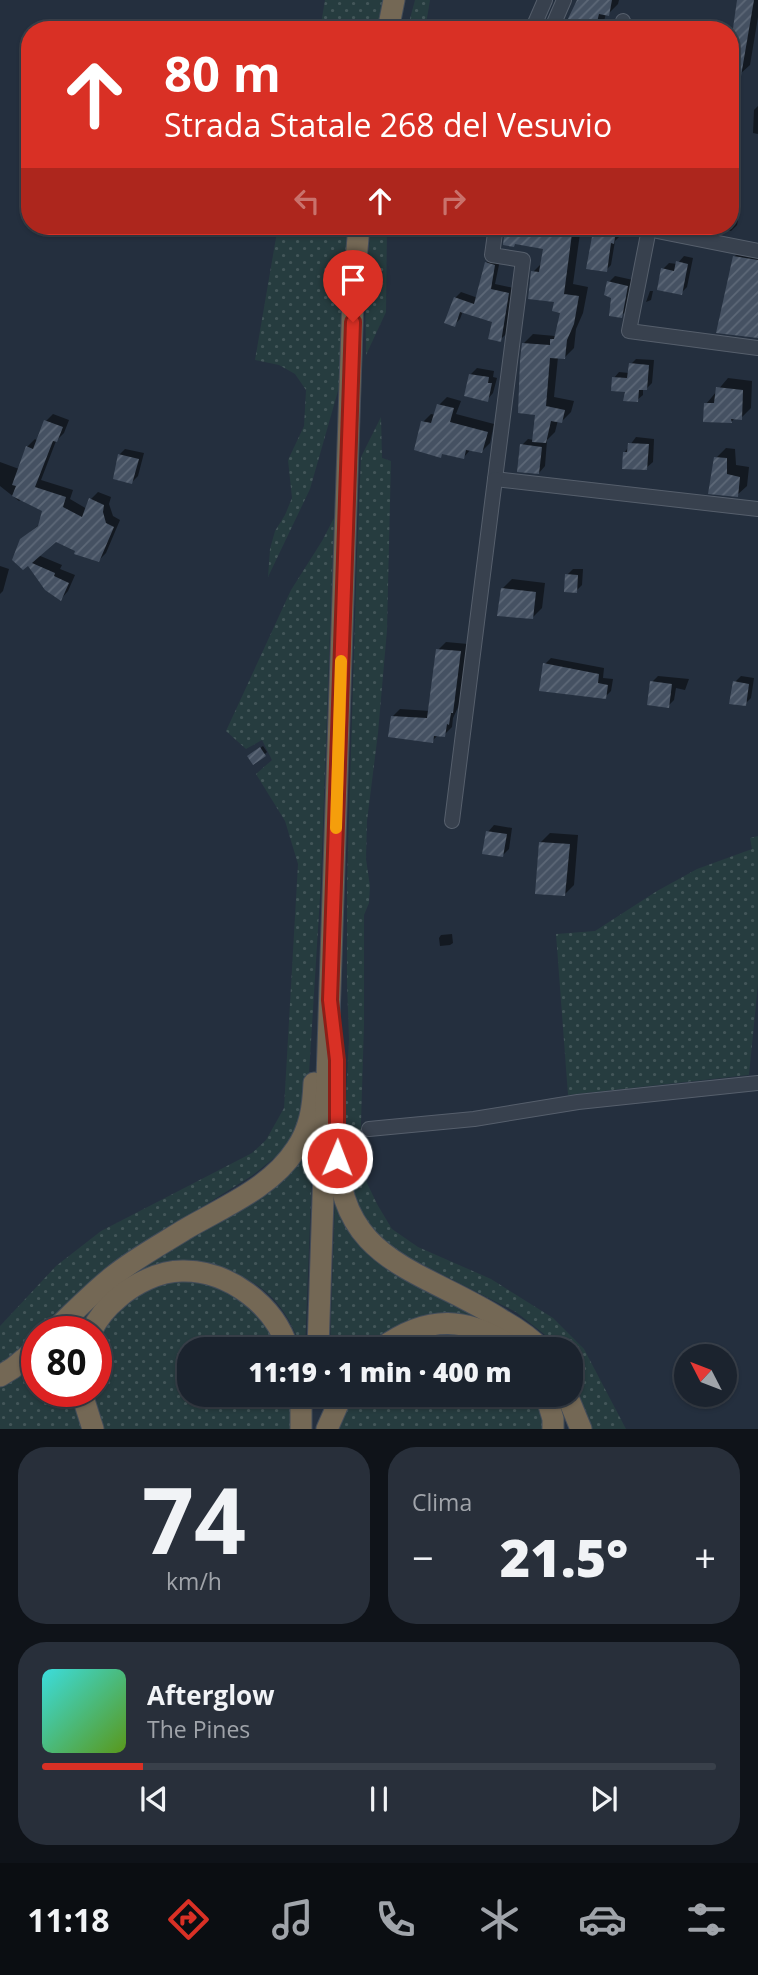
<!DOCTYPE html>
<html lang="it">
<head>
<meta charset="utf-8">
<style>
  :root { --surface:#1b232e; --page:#282f3a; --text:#f1f3f6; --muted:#a0a4aa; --line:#39404a; --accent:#d93025 }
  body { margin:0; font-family:"Open Sans",sans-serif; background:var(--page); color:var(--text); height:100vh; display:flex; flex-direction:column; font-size:26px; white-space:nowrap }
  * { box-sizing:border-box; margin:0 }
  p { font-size:23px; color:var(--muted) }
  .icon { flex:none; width:38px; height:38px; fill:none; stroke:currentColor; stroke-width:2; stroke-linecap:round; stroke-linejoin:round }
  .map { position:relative; height:1429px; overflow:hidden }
  .panel { display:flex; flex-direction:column; gap:18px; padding:18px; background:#0f1319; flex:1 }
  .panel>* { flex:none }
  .hud { position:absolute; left:21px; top:21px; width:718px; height:214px; border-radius:28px; box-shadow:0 2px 5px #0004,0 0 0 2px var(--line); background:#d93025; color:#fff; overflow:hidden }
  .needle { width:46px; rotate:312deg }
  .fabs { position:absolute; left:674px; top:1344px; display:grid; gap:14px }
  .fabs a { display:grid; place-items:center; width:63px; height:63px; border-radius:50%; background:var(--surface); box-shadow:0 2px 5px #0004,0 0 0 2px var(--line); font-size:35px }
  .speed { position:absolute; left:21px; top:1316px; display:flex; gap:14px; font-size:35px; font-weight:700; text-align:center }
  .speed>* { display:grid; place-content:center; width:91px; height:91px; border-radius:50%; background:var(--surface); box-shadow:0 2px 5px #0004,0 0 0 2px var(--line); line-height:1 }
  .speed .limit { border:10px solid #d22; background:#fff; color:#111 }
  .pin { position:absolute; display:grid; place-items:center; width:60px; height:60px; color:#fff; margin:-72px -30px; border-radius:50% 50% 50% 0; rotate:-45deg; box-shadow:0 0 7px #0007 }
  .pin .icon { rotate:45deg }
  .me { position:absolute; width:77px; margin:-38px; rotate:1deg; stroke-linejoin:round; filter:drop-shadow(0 0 5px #0008) }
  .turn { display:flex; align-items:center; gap:24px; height:147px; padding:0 28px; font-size:32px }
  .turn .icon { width:91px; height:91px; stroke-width:2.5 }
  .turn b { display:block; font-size:49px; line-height:60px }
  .lanes { display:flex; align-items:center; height:66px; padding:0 28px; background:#0003; justify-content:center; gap:35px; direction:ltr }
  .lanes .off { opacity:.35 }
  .big { font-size:52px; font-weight:800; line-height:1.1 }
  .panel .card { flex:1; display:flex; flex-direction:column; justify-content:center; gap:10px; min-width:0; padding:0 24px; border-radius:28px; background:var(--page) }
  .panel .dial { align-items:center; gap:0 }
  .dial b { font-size:91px; line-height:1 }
  .song { display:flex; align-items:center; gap:21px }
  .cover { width:84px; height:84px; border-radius:10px; background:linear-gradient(135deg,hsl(180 70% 55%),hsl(90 70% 35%)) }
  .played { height:7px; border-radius:4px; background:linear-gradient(90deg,var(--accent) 15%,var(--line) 15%) }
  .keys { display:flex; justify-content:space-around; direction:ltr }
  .heat { display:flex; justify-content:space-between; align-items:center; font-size:38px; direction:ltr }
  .panel .tiles { flex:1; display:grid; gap:18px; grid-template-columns:1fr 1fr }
  .card:last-child { grid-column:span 2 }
  .trip { position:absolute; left:177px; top:1337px; width:406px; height:70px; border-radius:28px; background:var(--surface); box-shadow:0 2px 5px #0004,0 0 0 2px var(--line); font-weight:800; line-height:70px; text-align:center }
  .tab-bar { display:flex; height:112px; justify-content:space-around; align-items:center; background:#0b0e12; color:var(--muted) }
  .tab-bar .icon { width:49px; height:49px }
  .tab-bar .on { color:var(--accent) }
  .tab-bar b { font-size:32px; color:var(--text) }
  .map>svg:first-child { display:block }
  .grass { fill:url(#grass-dots) }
  .shadow { fill:#0007 }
  .building { fill:url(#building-hatch) }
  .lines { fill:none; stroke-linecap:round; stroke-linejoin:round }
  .minor-casing { stroke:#565f6c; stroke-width:16 }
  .highway-casing { stroke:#434c59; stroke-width:23 }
  .minor { stroke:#38414e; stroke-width:14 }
  .highway { stroke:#746855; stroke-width:21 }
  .route-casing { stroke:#8d1f18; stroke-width:18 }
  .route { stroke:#d93025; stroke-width:12 }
  .slow { stroke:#f59e0b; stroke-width:12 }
</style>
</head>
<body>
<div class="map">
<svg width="758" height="1429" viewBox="0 0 758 1429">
  <defs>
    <pattern id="grass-dots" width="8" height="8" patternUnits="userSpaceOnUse" patternTransform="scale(1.75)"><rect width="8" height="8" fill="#263c3f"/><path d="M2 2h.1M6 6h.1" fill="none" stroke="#435659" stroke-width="1.8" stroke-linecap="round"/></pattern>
    <pattern id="building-hatch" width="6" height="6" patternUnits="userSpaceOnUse" patternTransform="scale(1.75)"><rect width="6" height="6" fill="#455162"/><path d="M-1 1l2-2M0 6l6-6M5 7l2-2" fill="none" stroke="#5d6877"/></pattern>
  </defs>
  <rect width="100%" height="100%" fill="#242f3e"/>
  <g class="grass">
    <path d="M325,0H383L378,30H320Z"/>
    <path d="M415,0H430L425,30H407Z"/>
    <path d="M278,226H349L345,260L340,384L310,489L268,577L270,549L275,531L285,515L292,498L288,460L304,426L306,390L295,374L279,365L255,360Z"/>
    <path d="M371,226H387L386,312L366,355L365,293Z"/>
    <path d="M381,417L382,458L391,461L387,630L378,733L367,821L366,859L370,886L369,903L364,915V1025L360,1155L367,1183L377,1204L392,1229L418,1247L491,1279L553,1318L584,1349L626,1429H592L571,1372L570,1349H557L544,1334L516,1312L406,1256L385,1242L371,1227L352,1195L344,1137L349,1039L347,983V882L357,554L361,457Z"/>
    <path d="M334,518L321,881L308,1090L298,1131L279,1154L253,1175L106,1267L11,1359L0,1366V1326L56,1266L101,1231L252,1153L266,1140L284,1108L298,864L285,821L256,774L272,760L262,740L246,749L226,731L291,590L322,541Z"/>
    <path d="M758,836V984L749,1075L568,1095L556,934L595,931L657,891L697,869L752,849L750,838Z"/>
    <path d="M311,1143L313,1146L305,1349H301C282,1290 246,1270 187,1264L83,1332H63L110,1288Z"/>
    <path d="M335,1199L343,1215L520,1335L421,1317L398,1325L380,1335L364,1349H330Z"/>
    <path d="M180,1281C207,1281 237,1291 257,1311C267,1320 273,1337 280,1349H189V1395H294L291,1429H100L88,1391H96V1339L107,1321L139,1293L166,1283Z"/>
    <path d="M454,1331L504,1349H393L410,1339Z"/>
    <path d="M37,1360V1391H71L83,1429H0V1386Z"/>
    <path d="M349,1395H538L544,1429H334Z"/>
  </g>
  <g class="shadow">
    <path d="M580,0H619L618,4L608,14L606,13L602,30H567L568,23Z"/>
    <path d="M739,0H758V17L750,65L740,74L730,73Z"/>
    <path d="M758,106V134L753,133L754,110Z"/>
    <path d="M730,202L741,204L737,225L731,231L711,228V226H730Z"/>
    <path d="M507,226H581L573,284L588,287L583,313L576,329L574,348L565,357H558L554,397L574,401L571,412L562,421L558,420L555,432L547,440L545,466L539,473L522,445L528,439L534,440L537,413L524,343L533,334L555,336L562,312L556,301L533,272L543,262L545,248L516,242L505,244Z"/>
    <path d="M597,226H620L619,237L615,241L611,265L606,270Z"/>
    <path d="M742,249L758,252V338L734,257Z"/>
    <path d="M684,256L693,258L687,287L681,293L663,269L669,263L677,264Z"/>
    <path d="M492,257L500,260L495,284L514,288L506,334L500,340L494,321L463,311L460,319L454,325L455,298L461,292L478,298L487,262Z"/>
    <path d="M615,276L633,280L627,310L621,316L609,282Z"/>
    <path d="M650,291H653L651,300L646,302Z"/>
    <path d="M636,359L654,360L652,383L647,388H643V395L637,400L614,378L619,372L629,373L631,364Z"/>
    <path d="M477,368L494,371L493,377L497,378L493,393L487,400L470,375Z"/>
    <path d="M728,378L752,381L751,408L741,418H735L731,422L706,404Z"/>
    <path d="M447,397L461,401L456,414L494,424L490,443L482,451L471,449L464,457L423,422L431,414L436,415L439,405Z"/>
    <path d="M53,414L69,420L64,433L56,441L41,480L73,490L70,499L87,509L91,499L98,492L111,497L109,504L113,516L120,520L106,553L99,560L56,540L38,555L62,565L60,569L75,575L68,591L61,599L28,563L30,532L40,524L44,510L22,499L19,501L0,486V462L19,469L27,447L35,439L38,441L46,421Z"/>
    <path d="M636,437L654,439L653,462L646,468L624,453Z"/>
    <path d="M726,448L735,449L736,465L749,467L747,486L737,495L716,458Z"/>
    <path d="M125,449L144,453L138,476L132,482L119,455Z"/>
    <path d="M0,566L9,569L3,591L0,594Z"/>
    <path d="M573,569H583L582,585L576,591L567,575Z"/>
    <path d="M512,579L545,583L542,608L532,618L502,589Z"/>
    <path d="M446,642L468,644L460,703L453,718L452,727L444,735L439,734L432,741L392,717L400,709L430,711L438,650Z"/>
    <path d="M551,658L604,668L603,678L613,679L611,691L605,697L545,664Z"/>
    <path d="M658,676L689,679L685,690L676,688L674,700L668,706L652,682Z"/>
    <path d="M741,676L754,678L751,698L745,704L735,682Z"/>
    <path d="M263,746L267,752L265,754H252Z"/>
    <path d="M494,825L512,828L509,849L503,855L488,832Z"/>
    <path d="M550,833L578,835L574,885L565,894L540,843Z"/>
    <path d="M452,934L453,943L450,945L440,946L439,938L441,935Z"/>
  </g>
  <g class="building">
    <path d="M577,0H612L609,16L599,14L595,30H582L565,25Z"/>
    <path d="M737,0H754L741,76L730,74V50Z"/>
    <path d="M505,226H573L564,294L579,296L574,324L567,340L565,359L550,358L546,406L565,410L562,423L551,421L546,443L532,442L535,415L518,413L520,360L522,343L550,345V339H554L560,313L552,311L554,302L528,299L531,271L539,272L543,249L515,244L514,247L503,245Z"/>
    <path d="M594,226L616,231L614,244L611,243L607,272L586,269Z"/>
    <path d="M733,256L758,260V338L716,333Z"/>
    <path d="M676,261L688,264L682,295L657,290L661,268L674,271Z"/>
    <path d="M485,262L495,265L491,289L509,293L501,342L488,339L492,322L460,312L455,327L444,323L454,297L474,304Z"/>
    <path d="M607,281L628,286L622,318L609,316L611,298L604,295Z"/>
    <path d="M629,363L649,365L647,390H639L638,402L623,401L625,392L611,391L612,377L627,378Z"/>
    <path d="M469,374L489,377L488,383H492L488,402L464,396Z"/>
    <path d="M716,387L743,390L742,420L731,419L732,423L703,422L704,403H714Z"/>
    <path d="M437,404L454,408L450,422L488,432L482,453L466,450L464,459L442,454L441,458L414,450L421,421L431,423Z"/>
    <path d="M44,420L63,427L57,442L53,441L35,487L66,497L63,507L82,517L89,498L104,505L103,512L106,523L114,527L99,562L74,554L75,551L56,542L32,563L55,573L54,576L69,583L61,601L45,590L28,566L23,570L12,560L20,539L38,526L42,511L12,496L16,486L12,485L26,446L33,449Z"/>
    <path d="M628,443L649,444L647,470L622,469L623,452H627Z"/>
    <path d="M520,444L542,447L539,474L517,472Z"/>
    <path d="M118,454L139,459L132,484L113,479Z"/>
    <path d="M714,457L727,458V474L740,477L738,497L708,494Z"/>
    <path d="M565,574L578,575L577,593L564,592Z"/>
    <path d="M501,588L536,592L533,619L497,616Z"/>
    <path d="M436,649L461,651L453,713H451L449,725L447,724L445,737L434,736L433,743L388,737L391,716L427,718Z"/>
    <path d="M543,663L599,674L598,683L608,685L606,699L539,691Z"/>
    <path d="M650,681L672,684L669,708L647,705Z"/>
    <path d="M733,681L749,684L746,706L729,704Z"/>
    <path d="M260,747L266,756L253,765L247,756Z"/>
    <path d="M486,831L507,834L503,857L482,854Z"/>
    <path d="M539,842L570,844L565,896L535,894Z"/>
  </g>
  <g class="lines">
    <defs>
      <g id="minor">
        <path d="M532,30L545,0"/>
        <path d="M551,30L564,0"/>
        <path d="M622,30L623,21"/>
        <path d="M496,226L492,255L523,260L495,479L758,509"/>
        <path d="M632,226L758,251"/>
        <path d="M649,229L629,331L758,348"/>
        <path d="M452,821L495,479"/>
        <path d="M369,1129L474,1119L578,1102L758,1083"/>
      </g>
      <g id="highway">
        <path d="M388,30L394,0"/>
        <path d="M337,1144C336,1263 421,1268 502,1320C516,1328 530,1337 541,1349"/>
        <path d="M53,1332C72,1313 91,1294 112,1277C134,1259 160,1245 184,1230C223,1207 271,1188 296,1149C310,1129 313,1107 314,1083"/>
        <path d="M91,1332C97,1319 107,1307 118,1298C134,1284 159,1271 182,1271C228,1270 275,1305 288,1349"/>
        <path d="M318,1349L353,296L359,226"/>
        <path d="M380,1349C428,1314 468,1316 515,1349"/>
        <path d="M0,1376L13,1368L37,1348"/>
        <path d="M81,1391L93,1429"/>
        <path d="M546,1395L553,1419V1429"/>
        <path d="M567,1395L581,1429"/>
        <path d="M301,1429V1395"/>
        <path d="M327,1429L342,1395"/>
      </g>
    </defs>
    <use href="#minor" class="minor-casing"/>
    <use href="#highway" class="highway-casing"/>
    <use href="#minor" class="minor"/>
    <use href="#highway" class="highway"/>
  </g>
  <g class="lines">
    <defs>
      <path id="route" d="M337,1158V1060L330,1000L353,322"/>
    </defs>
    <use href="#route" class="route-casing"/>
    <use href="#route" class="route"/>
    <path class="slow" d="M336,828L341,661"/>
  </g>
</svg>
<div class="fabs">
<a><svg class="needle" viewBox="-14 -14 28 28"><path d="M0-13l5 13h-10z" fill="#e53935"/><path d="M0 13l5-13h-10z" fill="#a0a4aa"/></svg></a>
</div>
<div class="speed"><div class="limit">80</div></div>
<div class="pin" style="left:353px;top:322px;background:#d93025"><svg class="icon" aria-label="arrive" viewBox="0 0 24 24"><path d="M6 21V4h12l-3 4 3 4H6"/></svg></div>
<svg class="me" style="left:337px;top:1158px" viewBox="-20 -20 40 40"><circle r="17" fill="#d93025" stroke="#fff" stroke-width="3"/><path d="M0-11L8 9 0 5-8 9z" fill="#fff"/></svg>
<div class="trip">11:19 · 1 min · 400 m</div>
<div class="hud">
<div class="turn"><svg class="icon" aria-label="ahead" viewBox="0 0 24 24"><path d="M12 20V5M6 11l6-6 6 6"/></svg><div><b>80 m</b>Strada Statale 268 del Vesuvio</div></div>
<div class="lanes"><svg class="icon off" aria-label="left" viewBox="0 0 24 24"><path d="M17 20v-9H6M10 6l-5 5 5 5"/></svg><svg class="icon" aria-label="ahead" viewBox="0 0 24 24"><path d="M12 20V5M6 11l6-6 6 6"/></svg><svg class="icon off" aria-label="right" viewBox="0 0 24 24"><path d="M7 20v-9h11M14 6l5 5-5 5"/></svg></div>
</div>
</div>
<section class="panel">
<div class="tiles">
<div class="card dial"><b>74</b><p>km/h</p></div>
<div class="card"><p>Clima</p>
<div class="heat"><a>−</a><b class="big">21.5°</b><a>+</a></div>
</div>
<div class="card">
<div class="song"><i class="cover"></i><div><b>Afterglow</b><p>The Pines</p></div></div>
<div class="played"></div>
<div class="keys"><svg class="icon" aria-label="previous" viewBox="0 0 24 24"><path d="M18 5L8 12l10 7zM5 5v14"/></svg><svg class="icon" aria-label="pause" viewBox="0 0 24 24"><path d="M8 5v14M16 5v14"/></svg><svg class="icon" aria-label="next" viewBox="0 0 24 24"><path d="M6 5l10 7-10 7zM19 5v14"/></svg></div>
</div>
</div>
</section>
<nav class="tab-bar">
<b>11:18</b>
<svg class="icon on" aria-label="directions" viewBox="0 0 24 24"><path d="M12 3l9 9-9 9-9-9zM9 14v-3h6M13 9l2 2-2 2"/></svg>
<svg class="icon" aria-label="music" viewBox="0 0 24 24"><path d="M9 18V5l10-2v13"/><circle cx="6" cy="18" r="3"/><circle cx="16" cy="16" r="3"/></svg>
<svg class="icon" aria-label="phone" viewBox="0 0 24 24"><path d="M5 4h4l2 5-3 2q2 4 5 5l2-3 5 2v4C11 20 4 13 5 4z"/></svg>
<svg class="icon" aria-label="climate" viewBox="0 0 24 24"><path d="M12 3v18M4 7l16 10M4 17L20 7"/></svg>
<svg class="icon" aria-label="car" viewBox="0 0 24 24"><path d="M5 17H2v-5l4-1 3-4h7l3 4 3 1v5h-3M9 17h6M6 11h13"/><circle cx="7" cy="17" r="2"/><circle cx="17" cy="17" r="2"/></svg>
<svg class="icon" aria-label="filters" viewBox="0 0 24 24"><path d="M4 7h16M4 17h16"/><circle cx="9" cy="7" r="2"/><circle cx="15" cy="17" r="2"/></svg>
</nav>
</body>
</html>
